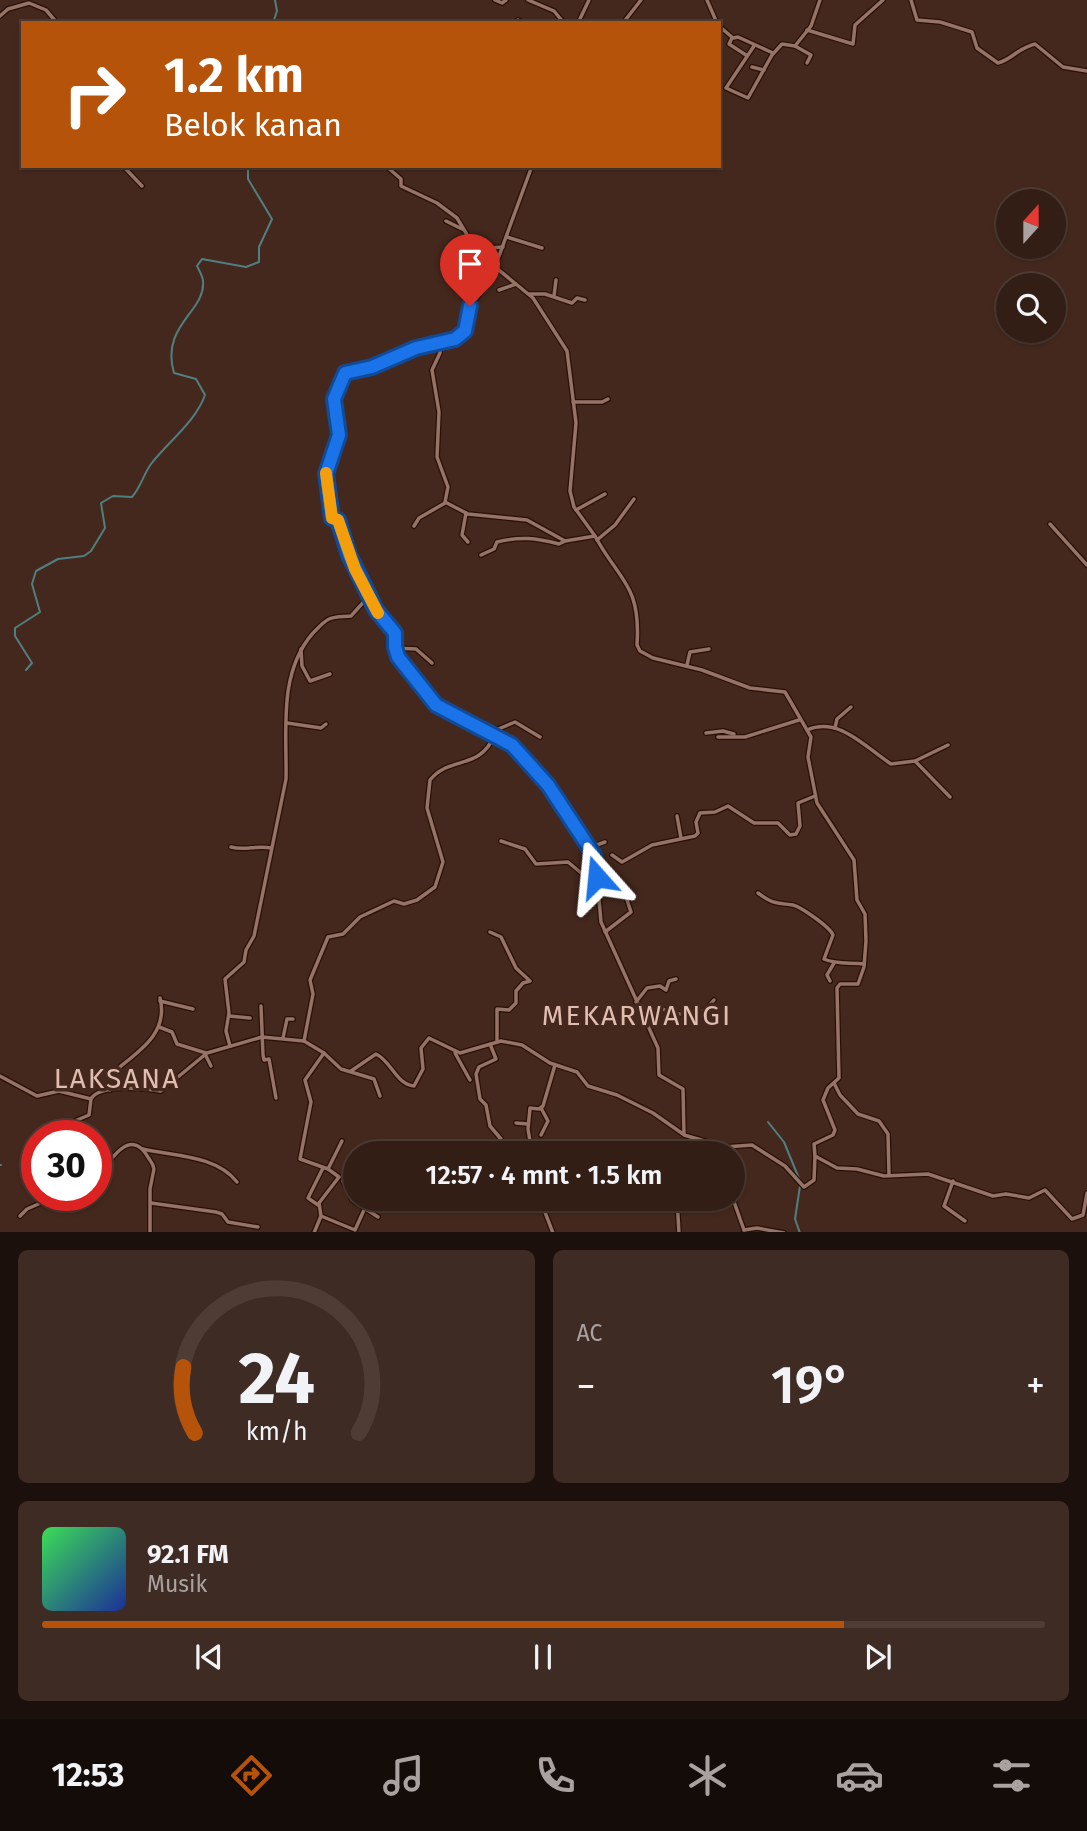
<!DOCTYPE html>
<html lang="id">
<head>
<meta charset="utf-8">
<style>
  :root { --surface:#331e16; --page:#3e2b23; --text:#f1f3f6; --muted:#a9a2a1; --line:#4e3c35; --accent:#b45309 }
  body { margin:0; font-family:"Fira Sans",sans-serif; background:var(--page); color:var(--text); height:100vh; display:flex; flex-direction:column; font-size:26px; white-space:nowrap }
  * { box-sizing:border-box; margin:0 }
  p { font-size:23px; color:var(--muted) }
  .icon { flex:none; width:38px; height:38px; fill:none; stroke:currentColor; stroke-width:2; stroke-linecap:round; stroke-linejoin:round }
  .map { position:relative; height:1232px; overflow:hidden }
  .side { display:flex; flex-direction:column; gap:18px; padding:18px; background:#1c100c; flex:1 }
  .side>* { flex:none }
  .guide { position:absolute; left:21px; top:21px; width:700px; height:147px; border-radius:0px; box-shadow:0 2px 5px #0004,0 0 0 2px var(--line); background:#b45309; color:#fff; overflow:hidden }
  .needle { width:46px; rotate:21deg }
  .tools { position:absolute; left:996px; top:189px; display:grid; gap:14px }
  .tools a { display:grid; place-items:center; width:70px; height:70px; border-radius:50%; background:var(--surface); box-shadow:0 2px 5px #0004,0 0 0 2px var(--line); font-size:35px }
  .speed { position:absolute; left:21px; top:1120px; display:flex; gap:14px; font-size:35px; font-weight:700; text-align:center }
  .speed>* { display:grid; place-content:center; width:91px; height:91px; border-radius:50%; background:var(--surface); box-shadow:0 2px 5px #0004,0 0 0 2px var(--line); line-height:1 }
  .speed .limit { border:10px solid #d22; background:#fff; color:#111 }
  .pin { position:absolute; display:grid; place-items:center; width:60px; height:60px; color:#fff; margin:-72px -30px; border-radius:50% 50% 50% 0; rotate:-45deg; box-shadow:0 0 7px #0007 }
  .pin .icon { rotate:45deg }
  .me { position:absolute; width:77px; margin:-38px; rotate:342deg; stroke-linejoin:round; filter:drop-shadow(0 0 5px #0008) }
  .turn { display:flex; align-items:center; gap:24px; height:147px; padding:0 28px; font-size:32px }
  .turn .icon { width:91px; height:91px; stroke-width:2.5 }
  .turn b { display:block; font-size:49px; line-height:60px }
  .big { font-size:52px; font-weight:600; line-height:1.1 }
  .side .widget { flex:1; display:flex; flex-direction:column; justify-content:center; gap:10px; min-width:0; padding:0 24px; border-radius:10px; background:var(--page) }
  .side .dial { align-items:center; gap:0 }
  .dial svg { height:182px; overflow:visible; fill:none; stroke:var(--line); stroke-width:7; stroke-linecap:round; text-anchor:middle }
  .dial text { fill:var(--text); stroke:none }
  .song { display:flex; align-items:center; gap:21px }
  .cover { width:84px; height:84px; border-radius:10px; background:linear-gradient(135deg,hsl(130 70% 55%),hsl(230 70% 35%)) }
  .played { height:7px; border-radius:4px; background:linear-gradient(90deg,var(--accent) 80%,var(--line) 80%) }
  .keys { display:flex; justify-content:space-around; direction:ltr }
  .heat { display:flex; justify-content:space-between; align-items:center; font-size:38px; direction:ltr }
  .side .tiles { flex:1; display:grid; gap:18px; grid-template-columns:1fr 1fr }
  .widget:last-child { grid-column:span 2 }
  .trip { position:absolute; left:343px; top:1141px; width:402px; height:70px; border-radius:35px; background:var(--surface); box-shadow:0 2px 5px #0004,0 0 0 2px var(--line); font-weight:600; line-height:70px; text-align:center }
  .dock { display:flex; height:112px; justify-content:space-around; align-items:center; background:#140c09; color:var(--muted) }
  .dock .icon { width:49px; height:49px }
  .dock .current { color:var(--accent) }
  .dock b { font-size:32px; color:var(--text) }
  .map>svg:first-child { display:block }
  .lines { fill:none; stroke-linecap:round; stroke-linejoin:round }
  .stream { stroke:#507f80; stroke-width:2 }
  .minor-casing { stroke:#291006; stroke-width:6 }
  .minor { stroke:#957467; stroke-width:3.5 }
  .route-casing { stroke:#114b97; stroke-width:18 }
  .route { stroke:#1a73e8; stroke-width:12 }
  .slow { stroke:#f59e0b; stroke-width:12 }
  .labels { text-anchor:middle; stroke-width:7; stroke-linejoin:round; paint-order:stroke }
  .quarter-label { font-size:28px; letter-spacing:2px; fill:#e1bdaf; stroke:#44281d }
</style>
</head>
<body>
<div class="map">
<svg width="1087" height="1233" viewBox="0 0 1087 1233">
  <rect width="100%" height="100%" fill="#44281d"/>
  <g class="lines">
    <g class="stream">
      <path d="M273,23L277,11L275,0"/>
      <path d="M26,670L32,663L15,636V628L40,612L32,584L36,571L58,559L84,556L91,551L105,528L101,503L113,496L132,497C141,487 143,475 151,464C168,442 196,421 205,395L196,379L174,373C160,325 206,312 203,281C203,277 199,270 197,266L202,259L246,267L259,262V247L272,219L248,179V166"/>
      <path d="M768,1122L784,1142L800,1181"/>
      <path d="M0,1165H1"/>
      <path d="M800,1186L795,1219L800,1233"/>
    </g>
    <defs>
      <g id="minor">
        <path d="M495,0L502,3L506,0"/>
        <path d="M528,0L554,11L564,23"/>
        <path d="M707,0L717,23"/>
        <path d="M911,0L917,20L940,22L972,32L977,48L998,63C1013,59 1016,49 1035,44L1063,67L1087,71"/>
        <path d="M0,16L8,9L29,3L46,10L57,23"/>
        <path d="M518,20L525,23"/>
        <path d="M578,23L589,0"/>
        <path d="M623,23L641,0"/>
        <path d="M719,26L733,38L738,37L773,53"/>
        <path d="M807,30L853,44L855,25L883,0"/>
        <path d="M732,38L729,44L746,55"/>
        <path d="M754,46L726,88L748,98L772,55L782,44L795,46L811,26L820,0"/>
        <path d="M795,46L811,55L807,63"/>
        <path d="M752,67L764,70"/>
        <path d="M123,166L142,186"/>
        <path d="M386,166L401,179V186L437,203L457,218L472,243L488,248L503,247"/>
        <path d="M532,166L499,256L482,291L468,309L463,333L455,339L416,348L372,367L347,370L334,399L339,435L326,474L332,518L339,520L351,560L376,610L395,633V647L398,657L434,703L515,748L557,796L588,846L596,866L601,922L658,1048L659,1075L683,1089L684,1135L725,1147L752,1145L785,1166L804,1187L814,1180L815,1156L837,1168L857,1169L884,1176L928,1174L993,1196L1006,1194L1029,1198L1045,1190L1072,1219L1083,1215L1087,1193"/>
        <path d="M446,221L462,229"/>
        <path d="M507,237L542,248"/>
        <path d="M494,266L533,298L567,351L576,423L570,491L574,507L595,536"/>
        <path d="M499,290L516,284"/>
        <path d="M529,294H545L572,303L577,298L585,300"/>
        <path d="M554,296L556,280"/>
        <path d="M440,343V353L432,370L439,412L437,457L448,487L445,502L468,514L527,520L565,541L595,536C619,581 641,584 637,645L640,651L653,658L702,670L750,688L785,692L811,737L808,757L817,803L854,860L857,900L865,914L866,941L864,967L858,984H840L837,988L839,1078L828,1088L823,1100L835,1130L833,1135L814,1144L815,1156"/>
        <path d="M573,402H602L608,399"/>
        <path d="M576,510L605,494"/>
        <path d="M466,513L462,535L468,542"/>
        <path d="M1050,524L1087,565"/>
        <path d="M414,526L419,518L445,503"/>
        <path d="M597,540L615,525L634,499"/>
        <path d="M481,555L494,549L497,542C521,536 536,538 559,544L565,541"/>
        <path d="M395,648L416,649L432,663"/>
        <path d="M301,649L302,666L310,681L330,674"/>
        <path d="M687,665L690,652L709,649"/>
        <path d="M287,723L321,728L326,724"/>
        <path d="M835,728L837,719L851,707"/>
        <path d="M807,730C839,716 866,748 891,764L915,761L948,745"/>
        <path d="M489,733L515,722L540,737"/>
        <path d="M706,733L723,731L734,734"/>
        <path d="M718,737H745L799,720"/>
        <path d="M915,761L950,797"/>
        <path d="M677,816L681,838"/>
        <path d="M501,841L525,849L536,864L568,862L598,887"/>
        <path d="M231,847C245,851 257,845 271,848"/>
        <path d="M589,848L605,842"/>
        <path d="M612,855L622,862L652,845L695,836L698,833L696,822L700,813L715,812L728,806L754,823H778L790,835L796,834L800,826L798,803L815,796"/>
        <path d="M758,893C776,906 776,902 793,905C801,907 830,927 833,935L824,959C837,965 850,962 864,964"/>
        <path d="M490,932L501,937L516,968L530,981L523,983L516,991V1003L509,1010L497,1009V1042"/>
        <path d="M605,932L631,912L625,894"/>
        <path d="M830,981L827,975L834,963"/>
        <path d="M160,1001L193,1009"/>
        <path d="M636,1002L647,988L660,986L666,990L669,981L676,979"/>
        <path d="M261,1006L263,1055L264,1060L269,1059L276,1098"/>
        <path d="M642,1014L659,1008C682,1015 696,1023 714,1000"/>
        <path d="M229,1016L250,1018"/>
        <path d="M159,1027L172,1032L177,1044L206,1053"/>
        <path d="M283,1038L287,1019H293"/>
        <path d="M304,1041L313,994L310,980L328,937L343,934L360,917L394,901L404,904L417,900L435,887L443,862L427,808L430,780C449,756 480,770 494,736"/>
        <path d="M490,1044L496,1059L479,1067L476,1074L480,1099L486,1105L490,1126L501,1139L500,1149"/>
        <path d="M230,1046L226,1031L229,1013L225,979L244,962L246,950L254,936L286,779C287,730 278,673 313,633C318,628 323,622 329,619C336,616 344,617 351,616L369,596"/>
        <path d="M455,1053L470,1080"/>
        <path d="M205,1054L211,1066"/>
        <path d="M351,1071L376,1054C391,1061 397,1085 414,1086L423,1069L421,1048L429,1038L460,1053L501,1041L522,1045L550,1063L577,1072L588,1086L617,1095L653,1113L683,1134"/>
        <path d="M0,1076L37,1096L59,1091L91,1099C99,1084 145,1088 161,1091L207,1053L262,1037L304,1041L324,1053L341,1069L374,1079L380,1096"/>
        <path d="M834,1083L840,1095L858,1114L879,1121L888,1134L889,1175"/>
        <path d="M110,1090C113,1083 116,1069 122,1065C144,1048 168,1030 160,998"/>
        <path d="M541,1108L548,1121L541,1135"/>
        <path d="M516,1123L528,1124"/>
        <path d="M60,1136L70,1123L89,1115L91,1099"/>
        <path d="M531,1147L547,1144L556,1151L576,1146"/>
        <path d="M143,1149C173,1156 216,1155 237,1182"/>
        <path d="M532,1153L528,1129L530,1108L539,1109L543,1106L555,1065"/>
        <path d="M328,1169L342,1141"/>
        <path d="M96,1180C107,1165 128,1127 146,1154C149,1160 153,1162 154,1169L150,1189V1233"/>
        <path d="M343,1181L352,1200L378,1217"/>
        <path d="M343,1181L355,1180"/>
        <path d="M953,1181L944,1206L965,1221"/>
        <path d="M540,1199L553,1233"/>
        <path d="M677,1199L679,1233"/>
        <path d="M733,1199L744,1230"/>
        <path d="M51,1200L63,1204L79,1195"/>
        <path d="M151,1203L216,1212L222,1214L228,1222L258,1227"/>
        <path d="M318,1205L308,1198L323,1168"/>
        <path d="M20,1216L27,1209L59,1195"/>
        <path d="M321,1216L355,1230L364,1210"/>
        <path d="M744,1230L757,1228L784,1233"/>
        <path d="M314,1233L321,1216L319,1203L339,1177L328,1169L300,1159L311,1102L305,1080L324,1053"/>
      </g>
    </defs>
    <use href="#minor" class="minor-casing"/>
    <use href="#minor" class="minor"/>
  </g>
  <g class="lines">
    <defs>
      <path id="route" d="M470,306L465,331L455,339L416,348L372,367L345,373L334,399L339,435L326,474L332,518L338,520L349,555L376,610L395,633V647L398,657L436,705L512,745L548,785L594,855L597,877"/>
    </defs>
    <use href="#route" class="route-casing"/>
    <use href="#route" class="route"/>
    <path class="slow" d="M326,473L332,518L338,520L355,569L378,613"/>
  </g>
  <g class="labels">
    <g class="quarter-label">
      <text x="637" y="1025">MEKARWANGI</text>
      <text x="117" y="1088">LAKSANA</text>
    </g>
  </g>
</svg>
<div class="tools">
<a><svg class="needle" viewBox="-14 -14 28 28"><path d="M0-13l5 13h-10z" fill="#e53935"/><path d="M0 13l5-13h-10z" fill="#a9a2a1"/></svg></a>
<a><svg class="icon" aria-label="search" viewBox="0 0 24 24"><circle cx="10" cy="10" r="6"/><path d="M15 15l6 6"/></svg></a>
</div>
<div class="speed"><div class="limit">30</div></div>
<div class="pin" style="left:470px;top:306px;background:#d93025"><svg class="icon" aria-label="arrive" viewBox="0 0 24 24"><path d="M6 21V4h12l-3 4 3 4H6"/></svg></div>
<svg class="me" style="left:597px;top:877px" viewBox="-20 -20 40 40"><path d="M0-17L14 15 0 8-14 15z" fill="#1a73e8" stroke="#fff" stroke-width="4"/></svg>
<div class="trip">12:57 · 4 mnt · 1.5 km</div>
<div class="guide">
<div class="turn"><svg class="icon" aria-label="right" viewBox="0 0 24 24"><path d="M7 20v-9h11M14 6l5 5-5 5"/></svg><div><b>1.2 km</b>Belok kanan</div></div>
</div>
</div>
<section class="side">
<div class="tiles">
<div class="widget dial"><svg viewBox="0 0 100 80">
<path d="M14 69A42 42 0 1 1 86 69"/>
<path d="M14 69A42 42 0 0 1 9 40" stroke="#b45309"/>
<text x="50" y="56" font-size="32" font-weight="700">24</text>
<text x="50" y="72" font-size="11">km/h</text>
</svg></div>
<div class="widget"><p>AC</p>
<div class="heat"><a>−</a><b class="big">19°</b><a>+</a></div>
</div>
<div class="widget">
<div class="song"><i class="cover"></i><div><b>92.1 FM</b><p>Musik</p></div></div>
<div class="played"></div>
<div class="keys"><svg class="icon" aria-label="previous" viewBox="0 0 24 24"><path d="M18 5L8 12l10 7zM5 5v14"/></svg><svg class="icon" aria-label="pause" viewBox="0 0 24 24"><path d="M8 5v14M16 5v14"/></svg><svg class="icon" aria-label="next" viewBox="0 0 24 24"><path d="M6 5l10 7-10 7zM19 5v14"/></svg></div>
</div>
</div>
</section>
<nav class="dock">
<b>12:53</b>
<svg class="icon current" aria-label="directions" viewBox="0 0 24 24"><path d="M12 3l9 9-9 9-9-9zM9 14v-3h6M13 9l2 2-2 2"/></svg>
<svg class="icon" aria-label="music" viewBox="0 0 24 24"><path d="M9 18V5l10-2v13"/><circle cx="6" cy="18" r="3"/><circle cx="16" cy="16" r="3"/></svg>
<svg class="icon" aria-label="phone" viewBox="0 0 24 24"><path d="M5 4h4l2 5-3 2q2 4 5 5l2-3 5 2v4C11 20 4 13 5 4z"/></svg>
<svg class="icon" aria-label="climate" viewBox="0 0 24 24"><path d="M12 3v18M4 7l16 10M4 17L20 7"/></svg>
<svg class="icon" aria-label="car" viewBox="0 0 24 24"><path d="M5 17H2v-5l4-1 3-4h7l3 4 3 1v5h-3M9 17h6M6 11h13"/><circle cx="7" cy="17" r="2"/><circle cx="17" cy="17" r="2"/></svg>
<svg class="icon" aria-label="filters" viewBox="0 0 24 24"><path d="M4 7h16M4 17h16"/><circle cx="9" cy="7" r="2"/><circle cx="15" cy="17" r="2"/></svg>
</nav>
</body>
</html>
